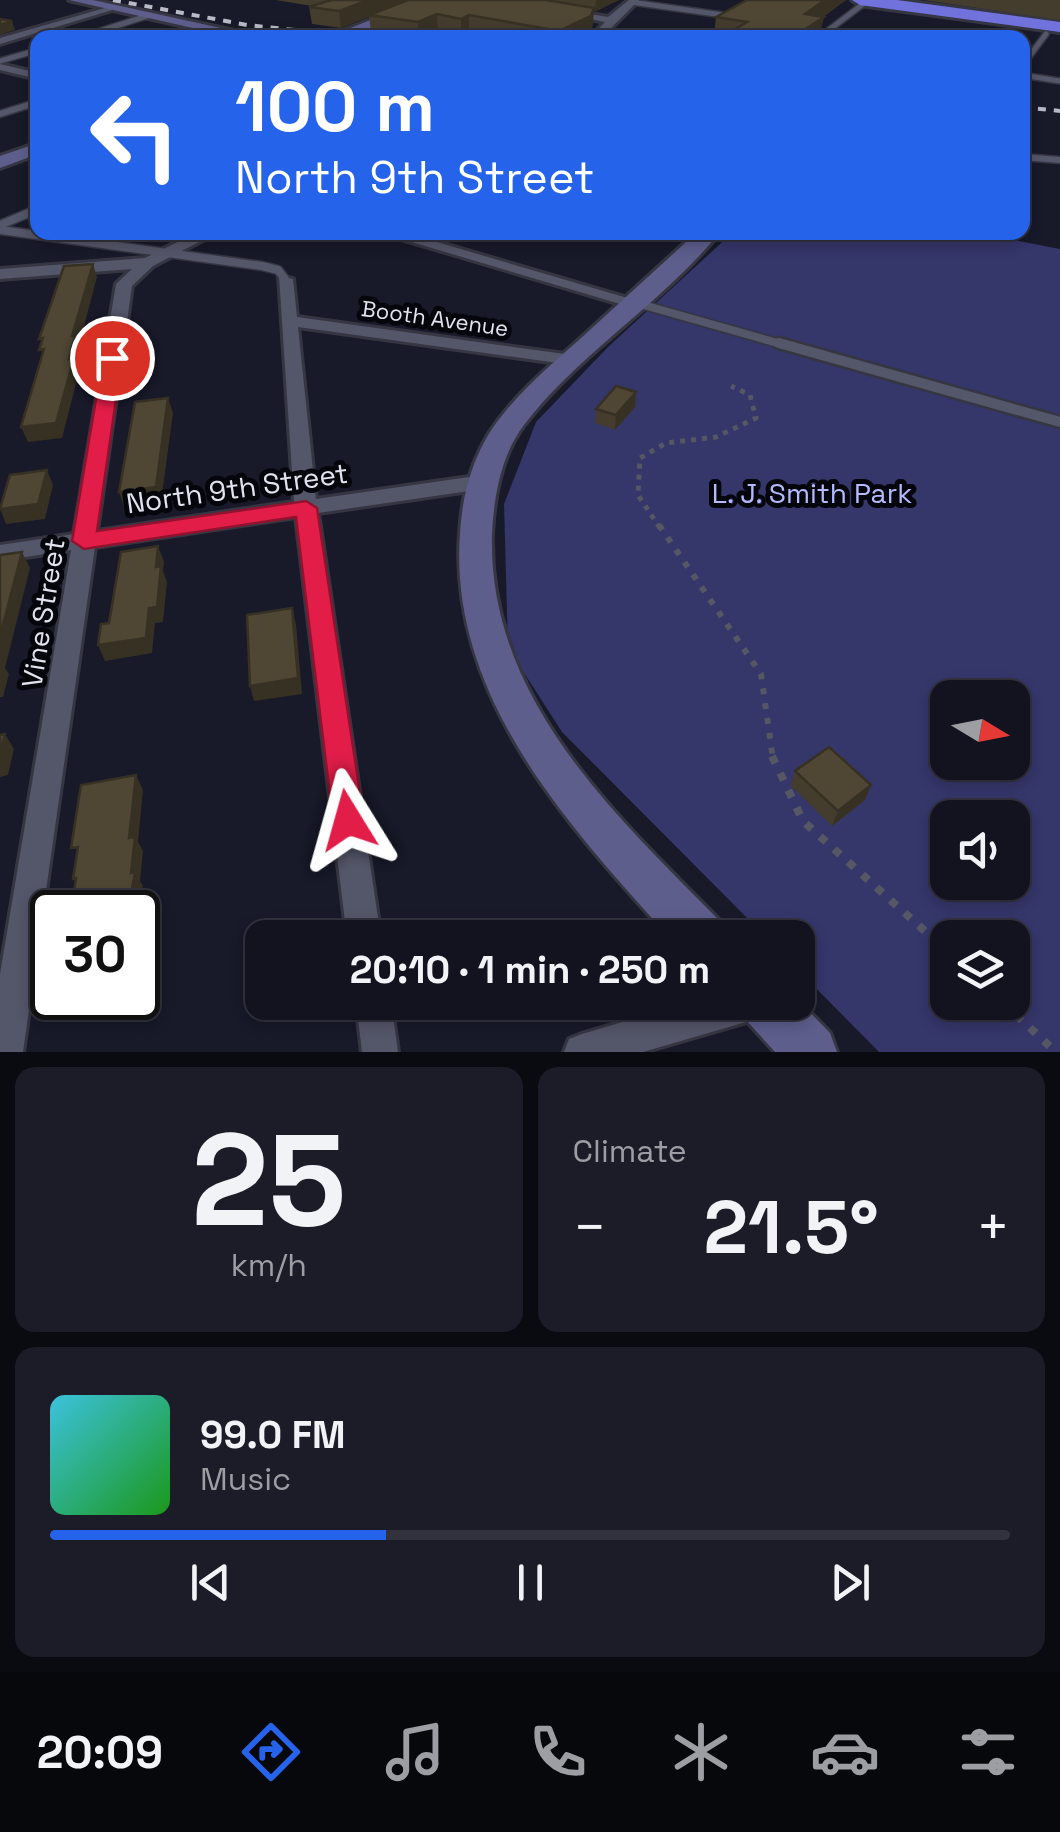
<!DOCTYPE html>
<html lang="en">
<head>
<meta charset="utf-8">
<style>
  :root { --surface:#12131f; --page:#1b1c28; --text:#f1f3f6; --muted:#9c9ea4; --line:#31323d; --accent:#2563eb }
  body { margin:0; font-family:"Space Grotesk",sans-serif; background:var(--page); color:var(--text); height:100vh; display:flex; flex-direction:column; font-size:38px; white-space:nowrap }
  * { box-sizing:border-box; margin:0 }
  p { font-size:32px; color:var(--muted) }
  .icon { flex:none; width:55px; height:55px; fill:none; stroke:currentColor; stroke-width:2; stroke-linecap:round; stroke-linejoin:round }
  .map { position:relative; height:1052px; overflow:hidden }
  .sheet { display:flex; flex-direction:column; gap:15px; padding:15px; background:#0a0a11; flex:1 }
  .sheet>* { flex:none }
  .guide { position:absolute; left:30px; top:30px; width:1000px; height:210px; border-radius:20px; box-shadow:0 5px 15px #0003,0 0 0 2px var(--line); background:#2563eb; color:#fff; overflow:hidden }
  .needle { width:65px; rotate:100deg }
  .controls { position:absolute; left:930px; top:680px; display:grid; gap:20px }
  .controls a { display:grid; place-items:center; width:100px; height:100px; border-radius:20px; background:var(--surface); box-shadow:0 5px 15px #0003,0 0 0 2px var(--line); font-size:50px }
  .speed { position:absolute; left:30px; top:890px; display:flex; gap:20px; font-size:50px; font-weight:700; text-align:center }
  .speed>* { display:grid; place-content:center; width:130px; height:130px; border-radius:50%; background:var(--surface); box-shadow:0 5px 15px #0003,0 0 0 2px var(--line); line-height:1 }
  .speed .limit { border:5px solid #111; border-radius:15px; background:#fff; color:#111 }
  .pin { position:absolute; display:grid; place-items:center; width:85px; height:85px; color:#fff; margin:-42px; border:5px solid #fff; border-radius:50%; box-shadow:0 2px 10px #0007 }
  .me { position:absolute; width:110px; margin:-55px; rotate:352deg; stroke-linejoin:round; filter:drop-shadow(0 0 8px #0008) }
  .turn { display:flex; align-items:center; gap:35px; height:210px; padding:0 40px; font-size:45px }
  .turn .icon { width:130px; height:130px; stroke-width:2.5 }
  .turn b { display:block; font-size:70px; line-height:85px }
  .big { font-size:75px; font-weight:700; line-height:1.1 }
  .sheet .widget { flex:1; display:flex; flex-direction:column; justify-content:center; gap:15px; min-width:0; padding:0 35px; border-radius:20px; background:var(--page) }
  .sheet .dial { align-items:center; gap:0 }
  .dial b { font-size:130px; line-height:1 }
  .song { display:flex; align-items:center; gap:30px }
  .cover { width:120px; height:120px; border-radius:15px; background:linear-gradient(135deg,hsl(190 70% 55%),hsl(120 70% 35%)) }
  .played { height:10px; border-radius:5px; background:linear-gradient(90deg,var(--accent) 35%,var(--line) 35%) }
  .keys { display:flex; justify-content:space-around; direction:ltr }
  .heat { display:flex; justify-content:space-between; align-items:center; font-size:55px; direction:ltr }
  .sheet .tiles { flex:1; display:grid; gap:15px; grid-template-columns:1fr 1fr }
  .widget:last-child { grid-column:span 2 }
  .trip { position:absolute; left:245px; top:920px; width:570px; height:100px; border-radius:20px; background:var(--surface); box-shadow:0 5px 15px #0003,0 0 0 2px var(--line); font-weight:700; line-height:100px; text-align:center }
  .menu { display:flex; height:160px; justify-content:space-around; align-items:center; background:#07080c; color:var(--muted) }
  .menu .icon { width:70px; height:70px }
  .menu .current { color:var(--accent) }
  .menu b { font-size:45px; color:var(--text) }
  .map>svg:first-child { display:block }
  .green { fill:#35366a; fill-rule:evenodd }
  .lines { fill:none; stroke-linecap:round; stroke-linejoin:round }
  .lane-far3-casing { stroke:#353642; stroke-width:8 }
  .lane-far2-casing { stroke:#353642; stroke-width:9 }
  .lane-far1-casing { stroke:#353642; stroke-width:11 }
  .lane-casing { stroke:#353642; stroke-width:15 }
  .street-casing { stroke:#353642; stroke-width:6 }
  .secondary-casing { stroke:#353642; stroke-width:6 }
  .highway-casing { stroke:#353642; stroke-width:6 }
  .path-far2 { stroke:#555765; stroke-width:5; stroke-dasharray:5 6; stroke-linecap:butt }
  .path-far1 { stroke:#555765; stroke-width:6; stroke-dasharray:6 9; stroke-linecap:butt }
  .path { stroke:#555765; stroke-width:8; stroke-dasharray:8 11; stroke-linecap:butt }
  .lane-far3 { stroke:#545669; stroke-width:5 }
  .lane-far2 { stroke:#545669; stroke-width:6 }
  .lane-far1 { stroke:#545669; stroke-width:8 }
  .lane { stroke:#545669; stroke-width:10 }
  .street { fill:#545669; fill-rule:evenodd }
  .secondary { fill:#5d5e8c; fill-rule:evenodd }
  .highway { fill:#7272dd; fill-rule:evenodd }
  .rail { stroke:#b8bac6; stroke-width:4; stroke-dasharray:8 8; stroke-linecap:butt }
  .wall { fill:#443c2d }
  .shaded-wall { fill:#373124 }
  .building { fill:#4f4634; stroke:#373124; stroke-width:2.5 }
  .route { fill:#e11d48; stroke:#92132f; stroke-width:2.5 }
  .labels { text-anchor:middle; stroke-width:10; stroke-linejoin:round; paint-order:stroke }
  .far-street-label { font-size:22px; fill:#e1e3ee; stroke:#05060c }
  .street-label { font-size:28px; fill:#e1e3ee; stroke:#05060c }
  .park-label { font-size:28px; fill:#b5bafe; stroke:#05060c }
</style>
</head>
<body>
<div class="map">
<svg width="1060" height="1052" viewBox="0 0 1060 1052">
  <rect width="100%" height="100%" fill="#181929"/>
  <path class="green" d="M732,233H977L1060,249V1052H879L798,970V938L766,937L562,732L508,648L504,504L536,422L608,347ZM948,698H1012V762H948ZM948,818H1012V882H948ZM948,938H1012V1002H948Z"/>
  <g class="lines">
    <defs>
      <g id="lane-far3">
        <path d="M631,2L730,16L735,13"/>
        <path d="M829,30L867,1"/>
        <path d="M78,38L150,15"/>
        <path d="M0,61L38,50"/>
        <path d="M1022,66L1046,34"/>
        <path d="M1022,75L1060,81"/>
      </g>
      <g id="lane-far2">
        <path d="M0,114L38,102"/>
        <path d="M1022,157L1060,160"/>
      </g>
      <g id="lane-far1">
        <path d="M0,225L38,209"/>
        <path d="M0,230L262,266L278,270L285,279"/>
        <path d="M633,302L788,346"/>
      </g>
      <path id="lane" d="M779,343L1060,422"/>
      <g id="street">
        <path d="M629,0H639L601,38H590L605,22L562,13L566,10L608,17Z"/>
        <path d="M112,6L119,8L0,44V38Z"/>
        <path d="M0,64L38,73V79L0,70Z"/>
        <path d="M198,232H218L153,266L132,286L97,531L294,502L279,276L293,279L297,317L572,355L581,360L572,365L298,327L316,499L483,475L494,482L483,489L318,513L381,938H347L296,517L95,547L23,1052H0V974L71,550L0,561V545L74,534L116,284L132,269L0,279V269L145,258Z"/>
        <path d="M378,232H403L641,302L633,307L627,306Z"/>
        <path d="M356,1002H391L398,1052H362Z"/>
        <path d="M690,1002H770L765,1014L753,1020L643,1052H564L569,1039L582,1034Z"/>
      </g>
      <g id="secondary">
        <path d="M69,0H93L266,38H237Z"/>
        <path d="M421,0H438L346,38H325Z"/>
        <path d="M38,143V154L0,168V156Z"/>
        <path d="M697,232H720C663,303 580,352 524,425C501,455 494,496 492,533C487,697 613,813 720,921L727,938H670C568,825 448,696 460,533C462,498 471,462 490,432C514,396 547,368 579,340C618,304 658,268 697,232Z"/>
        <path d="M798,1000L830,1033L837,1052H775L746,1020L739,1002Z"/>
      </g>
      <path id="highway" d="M852,0H897L1060,22V32L860,5Z"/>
    </defs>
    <use href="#lane-far3" class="lane-far3-casing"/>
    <use href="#lane-far2" class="lane-far2-casing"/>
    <use href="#lane-far1" class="lane-far1-casing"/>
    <use href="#lane" class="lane-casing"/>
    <use href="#street" class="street-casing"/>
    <use href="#secondary" class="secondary-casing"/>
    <use href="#highway" class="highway-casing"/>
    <path class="path-far2" d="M660,528L638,495L640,458L666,443L716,437L756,418L750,395L731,386"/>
    <path class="path-far1" d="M659,525L761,674L773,759"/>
    <g class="path">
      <path d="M772,756L803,821L948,952"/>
      <path d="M1002,1002L1056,1052"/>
    </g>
    <use href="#lane-far3" class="lane-far3"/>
    <use href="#lane-far2" class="lane-far2"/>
    <use href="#lane-far1" class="lane-far1"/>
    <use href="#lane" class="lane"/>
    <use href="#street" class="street"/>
    <use href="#secondary" class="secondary"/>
    <use href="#highway" class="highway"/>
    <g class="rail">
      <path d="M113,0L247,25L369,38"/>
      <path d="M1022,107L1060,111"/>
    </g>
  </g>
  <g class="wall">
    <path d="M276,0H619L593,11V24L590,32L580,38H501L469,32L461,35L438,31L421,38H413L371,32L369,16L341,28L312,24L309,7L312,6Z"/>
    <path d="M747,0H846L823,17L820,34L815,38H720L723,36L714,35L716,17Z"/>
    <path d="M923,0H1060V20Z"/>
    <path d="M636,392L635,407L615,430L595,423L596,409Z"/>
    <path d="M795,771L865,800L832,826L791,786Z"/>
  </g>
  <g class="shaded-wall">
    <path d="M369,0H411L341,28L339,11Z"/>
    <path d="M596,0H619L595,12Z"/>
    <path d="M825,0H846L813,24L824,17L820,34L815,38H792L805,14Z"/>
    <path d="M594,8L593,24L590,32L580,38H559V31Z"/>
    <path d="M437,14L438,31L419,38L418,22Z"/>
    <path d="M469,15V32L461,35V19Z"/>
    <path d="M12,21L15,30L0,35V25Z"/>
    <path d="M93,264L97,277L79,345L80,350L76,365L79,372L62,438L28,442L21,427L69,359L72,336Z"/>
    <path d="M636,392L635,407L615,430L616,415Z"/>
    <path d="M168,398L173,413L161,502L124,507L119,492Z"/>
    <path d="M47,470L53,485L45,519L6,524L0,509Z"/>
    <path d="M158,546L164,562L163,571L167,582L163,622L155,623L152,653L105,661L98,645L149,608Z"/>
    <path d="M22,552L30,568L5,668L9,674L3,697H0V636Z"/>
    <path d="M292,608L296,624L302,694L254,701L250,686Z"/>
    <path d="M5,734L14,749L8,775L0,777V754Z"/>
    <path d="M136,775L143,790L138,842L143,851L140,881L143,886L138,919V912H128L131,873L129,838Z"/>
    <path d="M871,785L865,800L832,826L838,811Z"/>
  </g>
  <g class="building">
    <path d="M331,0H369L339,11L309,7Z"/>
    <path d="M408,0H546L594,8L591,16L559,31L469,15L461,19L437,14L418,22L369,15Z"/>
    <path d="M747,0H825L805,14L824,17L792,38H720L747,22L716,17Z"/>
    <path d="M0,19L12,21L0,25Z"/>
    <path d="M93,264L72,336H75L69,359L74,358L56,423L21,427L44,349L39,350L43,338L39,339L64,266Z"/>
    <path d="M616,386L636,392L616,415L596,409Z"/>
    <path d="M168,398L156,487L119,492L135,402Z"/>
    <path d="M47,470L38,504L0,509L10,475Z"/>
    <path d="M158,546L156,567L161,566L157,607L149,608L146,638L98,645L101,624L109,623L121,552Z"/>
    <path d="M22,552L6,613L0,636V555Z"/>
    <path d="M292,608L298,678L250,686L247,615Z"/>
    <path d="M5,734L0,754V735Z"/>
    <path d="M829,747L871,785L838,811L795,771Z"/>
    <path d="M136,775L129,838L135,837L131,873L135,872L128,912H71L76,878L73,879L78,847L71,848L81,785Z"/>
  </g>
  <path class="route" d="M112,352L122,358L97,531L306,501L317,508L364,820L359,830L348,834L337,830L333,820L296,517L84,549L72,541L103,358Z"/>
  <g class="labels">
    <g class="far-street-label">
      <text transform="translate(435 318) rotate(8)" y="8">Booth Avenue</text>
    </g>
    <g class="street-label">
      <text transform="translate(237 488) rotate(-8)" y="10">North 9th Street</text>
      <text transform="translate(43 613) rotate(-81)" y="10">Vine Street</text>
    </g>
    <g class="park-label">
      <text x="812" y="503">L. J. Smith Park</text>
    </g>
  </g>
</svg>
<div class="controls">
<a><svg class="needle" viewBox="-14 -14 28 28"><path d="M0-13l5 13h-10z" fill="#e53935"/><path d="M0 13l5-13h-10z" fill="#9c9ea4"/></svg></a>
<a><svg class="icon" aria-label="sound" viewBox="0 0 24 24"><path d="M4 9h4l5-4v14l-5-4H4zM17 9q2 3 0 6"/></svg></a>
<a><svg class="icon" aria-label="layers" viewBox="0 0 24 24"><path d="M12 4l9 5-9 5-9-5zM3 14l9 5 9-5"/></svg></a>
</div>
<div class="speed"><div class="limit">30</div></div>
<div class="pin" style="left:112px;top:358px;background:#d93025"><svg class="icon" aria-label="arrive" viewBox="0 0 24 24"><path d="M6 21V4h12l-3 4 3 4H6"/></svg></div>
<svg class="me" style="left:348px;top:820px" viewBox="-20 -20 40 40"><path d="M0-17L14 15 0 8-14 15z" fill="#e11d48" stroke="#fff" stroke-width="4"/></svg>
<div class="trip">20:10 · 1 min · 250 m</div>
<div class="guide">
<div class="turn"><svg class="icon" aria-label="left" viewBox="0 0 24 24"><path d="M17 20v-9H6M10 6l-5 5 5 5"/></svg><div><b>100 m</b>North 9th Street</div></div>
</div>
</div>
<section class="sheet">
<div class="tiles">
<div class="widget dial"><b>25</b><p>km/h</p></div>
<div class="widget"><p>Climate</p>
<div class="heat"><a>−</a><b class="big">21.5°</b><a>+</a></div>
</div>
<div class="widget">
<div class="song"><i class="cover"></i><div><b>99.0 FM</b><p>Music</p></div></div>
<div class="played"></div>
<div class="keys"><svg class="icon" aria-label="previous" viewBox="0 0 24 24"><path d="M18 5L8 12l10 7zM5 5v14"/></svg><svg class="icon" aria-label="pause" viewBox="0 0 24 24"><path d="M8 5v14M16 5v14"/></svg><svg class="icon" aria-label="next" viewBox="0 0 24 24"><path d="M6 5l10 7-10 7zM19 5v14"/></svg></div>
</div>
</div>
</section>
<nav class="menu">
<b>20:09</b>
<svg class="icon current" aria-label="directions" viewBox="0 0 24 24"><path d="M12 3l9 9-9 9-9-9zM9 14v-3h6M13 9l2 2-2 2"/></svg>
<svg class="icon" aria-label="music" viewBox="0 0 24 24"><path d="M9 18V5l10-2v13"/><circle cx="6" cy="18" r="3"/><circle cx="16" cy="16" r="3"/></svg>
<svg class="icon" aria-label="phone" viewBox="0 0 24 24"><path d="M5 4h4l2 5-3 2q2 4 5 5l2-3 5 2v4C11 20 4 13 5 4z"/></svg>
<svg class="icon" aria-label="climate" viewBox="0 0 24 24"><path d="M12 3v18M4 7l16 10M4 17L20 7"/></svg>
<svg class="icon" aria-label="car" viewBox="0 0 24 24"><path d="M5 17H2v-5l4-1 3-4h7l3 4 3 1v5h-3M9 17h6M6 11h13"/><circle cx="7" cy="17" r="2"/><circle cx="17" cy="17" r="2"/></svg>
<svg class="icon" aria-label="filters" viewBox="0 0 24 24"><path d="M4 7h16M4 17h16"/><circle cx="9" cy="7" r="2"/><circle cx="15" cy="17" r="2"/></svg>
</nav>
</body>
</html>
